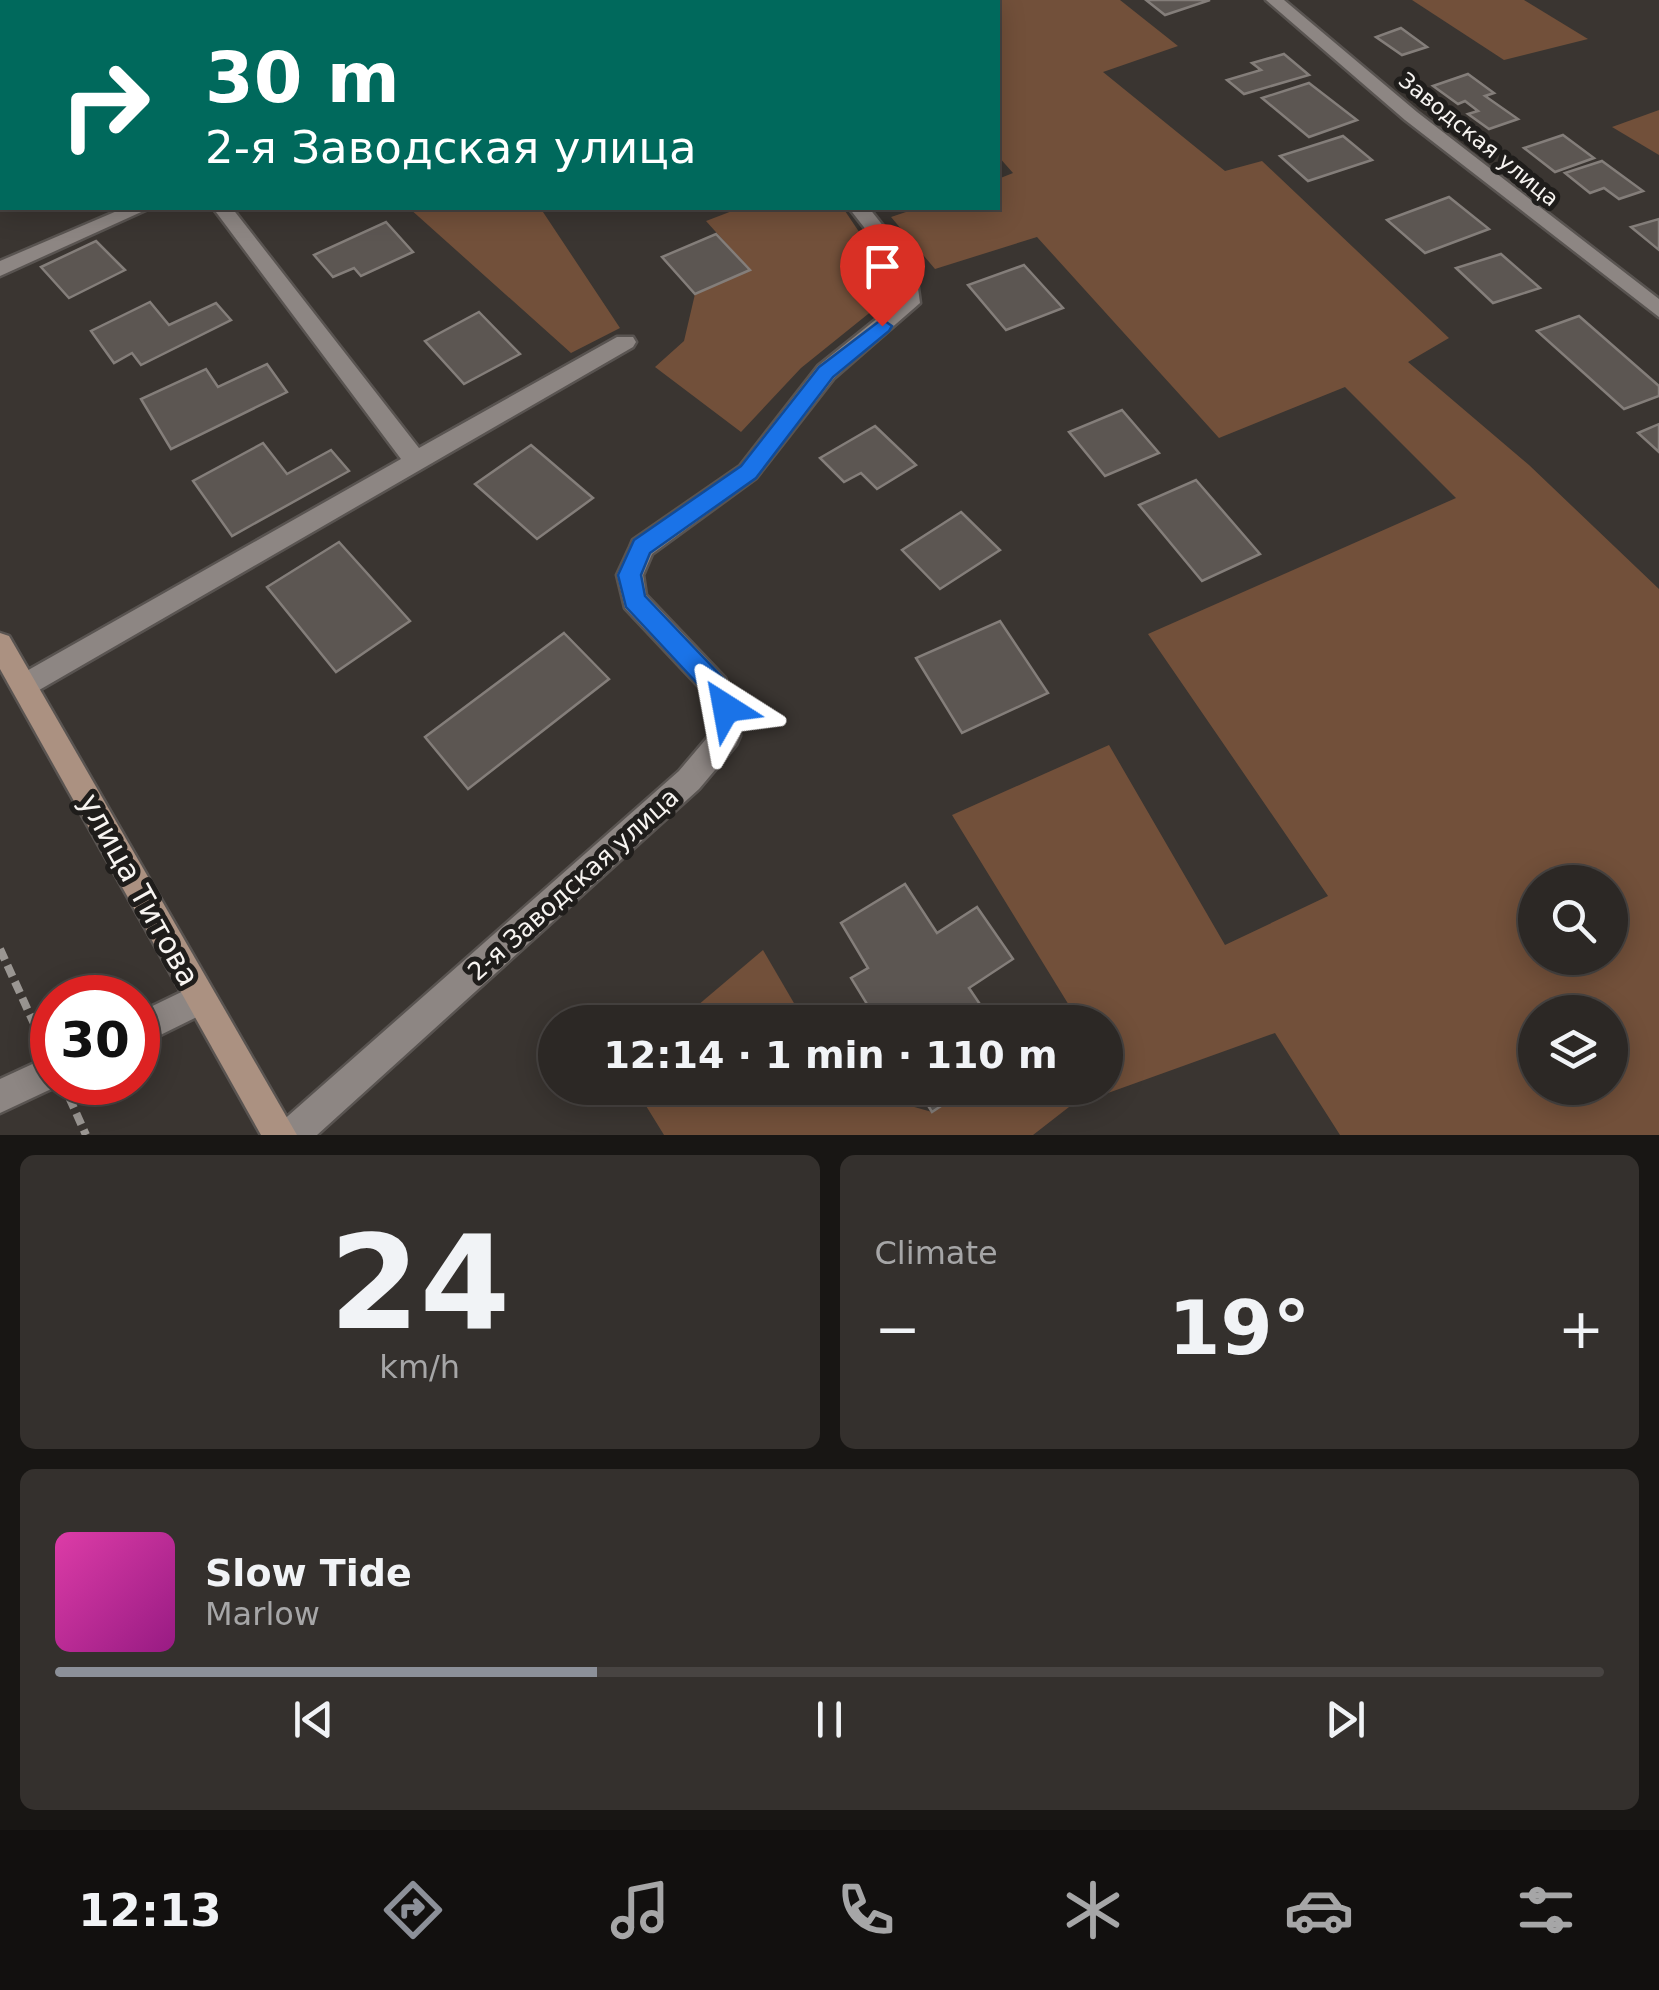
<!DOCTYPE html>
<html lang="en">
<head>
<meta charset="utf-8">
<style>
  :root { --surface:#2c2825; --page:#34302d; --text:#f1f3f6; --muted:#a6a6a7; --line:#484442; --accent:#8c9099 }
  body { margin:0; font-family:"DejaVu Sans",sans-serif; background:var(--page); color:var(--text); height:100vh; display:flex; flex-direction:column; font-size:38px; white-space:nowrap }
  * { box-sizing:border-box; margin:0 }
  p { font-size:32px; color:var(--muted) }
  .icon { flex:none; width:55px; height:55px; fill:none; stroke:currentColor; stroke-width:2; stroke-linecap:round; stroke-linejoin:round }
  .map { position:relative; height:1135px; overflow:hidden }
  .side { display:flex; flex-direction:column; gap:20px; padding:20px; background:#181614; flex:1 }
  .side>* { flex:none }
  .banner { position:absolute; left:0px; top:0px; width:1000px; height:210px; box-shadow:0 5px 25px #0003,0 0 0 2px var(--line); background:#00695c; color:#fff; overflow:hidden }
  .controls { position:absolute; left:1518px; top:865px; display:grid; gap:20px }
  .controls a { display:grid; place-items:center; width:110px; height:110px; border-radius:50%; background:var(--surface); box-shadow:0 5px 25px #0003,0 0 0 2px var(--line); font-size:50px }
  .speed { position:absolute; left:30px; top:975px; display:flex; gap:20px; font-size:50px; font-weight:700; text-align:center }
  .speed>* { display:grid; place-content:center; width:130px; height:130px; border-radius:50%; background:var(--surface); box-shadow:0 5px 25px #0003,0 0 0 2px var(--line); line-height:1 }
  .speed .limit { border:15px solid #d22; background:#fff; color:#111 }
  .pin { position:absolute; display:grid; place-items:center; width:85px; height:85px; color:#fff; margin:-102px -42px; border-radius:50% 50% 50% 0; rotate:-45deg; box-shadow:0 0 10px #0007 }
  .pin .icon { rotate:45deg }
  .me { position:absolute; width:110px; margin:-55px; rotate:326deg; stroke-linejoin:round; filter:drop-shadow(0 0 8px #0008) }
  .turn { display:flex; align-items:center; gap:35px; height:210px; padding:0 40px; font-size:45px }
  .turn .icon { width:130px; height:130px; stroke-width:2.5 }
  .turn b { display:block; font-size:70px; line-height:85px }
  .big { font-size:75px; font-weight:700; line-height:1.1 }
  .side .widget { flex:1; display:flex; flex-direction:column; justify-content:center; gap:15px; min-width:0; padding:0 35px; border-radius:15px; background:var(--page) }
  .side .dial { align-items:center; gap:0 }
  .dial b { font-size:130px; line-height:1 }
  .song { display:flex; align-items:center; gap:30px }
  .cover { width:120px; height:120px; border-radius:15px; background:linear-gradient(135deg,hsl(320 70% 55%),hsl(310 70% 35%)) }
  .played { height:10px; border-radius:5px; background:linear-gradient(90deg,var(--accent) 35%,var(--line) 35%) }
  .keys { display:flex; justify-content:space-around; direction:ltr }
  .heat { display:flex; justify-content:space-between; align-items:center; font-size:55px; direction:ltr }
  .side .tiles { flex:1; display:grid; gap:20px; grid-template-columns:1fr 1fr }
  .widget:last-child { grid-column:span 2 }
  .trip { position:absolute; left:538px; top:1005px; width:585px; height:100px; border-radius:50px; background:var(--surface); box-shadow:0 5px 25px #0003,0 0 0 2px var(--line); font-weight:700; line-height:100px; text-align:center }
  .menu { display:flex; height:160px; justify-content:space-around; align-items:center; background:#12100f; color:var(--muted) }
  .menu .icon { width:70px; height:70px }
  .menu .on { color:var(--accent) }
  .menu b { font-size:45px; color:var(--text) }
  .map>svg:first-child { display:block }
  .green { fill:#72503a; fill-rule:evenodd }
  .building { fill:#5c5652; stroke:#847e7a; stroke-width:2.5 }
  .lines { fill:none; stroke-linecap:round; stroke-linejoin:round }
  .minor-casing { stroke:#595451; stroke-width:5 }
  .secondary-casing { stroke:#595451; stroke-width:5 }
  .path { stroke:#9a9692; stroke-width:8; stroke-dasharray:12 6; stroke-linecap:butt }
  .minor { fill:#8d8683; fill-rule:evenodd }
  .secondary { fill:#ab9181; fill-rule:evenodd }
  .route { fill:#1a73e8; stroke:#114b97; stroke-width:2.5 }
  .labels { text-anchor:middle; stroke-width:10; stroke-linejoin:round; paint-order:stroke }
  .far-street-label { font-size:22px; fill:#f7f4f1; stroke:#1f1d1b }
  .street-label { font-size:25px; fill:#f7f4f1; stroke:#1f1d1b }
  .near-street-label { font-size:30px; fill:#f7f4f1; stroke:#1f1d1b }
</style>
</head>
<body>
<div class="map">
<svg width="1659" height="1135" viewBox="0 0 1659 1135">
  <rect width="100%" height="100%" fill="#3a3531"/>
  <g class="green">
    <path d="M854,0H1120L1178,46L1103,72L1225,171L1262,161L1449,338L1408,362L1529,465L1659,589V1135H1340L1275,1033L1069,1107L1033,1135H664L635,1088H847L932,1112L968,1088H1105V1022H1065L1075,1015L952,815L1109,745L1225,945L1328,896L1148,634L1456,498L1345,387L1219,438L1037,237L935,269L891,217L918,208H998V179L1013,173L998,156V2ZM1535,882H1610V958H1535ZM1535,1012H1610V1088H1535Z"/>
    <path d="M1412,0H1524L1588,39L1504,60Z"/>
    <path d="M1659,110V155L1612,127Z"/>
    <path d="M409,208H554L543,212L620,328L571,353Z"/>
    <path d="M740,208H843L882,266L888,286L878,306L801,368L741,432L655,367L684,341L695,294L750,270L706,221Z"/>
    <path d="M763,950L805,1022H678Z"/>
  </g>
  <g class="building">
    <path d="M1146,0H1210L1165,15Z"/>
    <path d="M1401,28L1427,47L1402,55L1376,37Z"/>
    <path d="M1284,54L1309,75L1244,94L1227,80L1261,70L1252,63Z"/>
    <path d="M1468,74L1494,93L1485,96L1518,119L1489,129L1468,114L1478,111L1465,101L1458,104L1433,86Z"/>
    <path d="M1309,83L1357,120L1309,137L1262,98Z"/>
    <path d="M1563,135L1594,158L1555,172L1524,148Z"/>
    <path d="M1343,136L1372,160L1308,181L1280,156Z"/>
    <path d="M1602,161L1643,191L1619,199L1604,188L1590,193L1565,173Z"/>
    <path d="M1449,197L1489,229L1425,253L1387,220Z"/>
    <path d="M1659,219V250L1631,227Z"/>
    <path d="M386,222L413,252L361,276L354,268L333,277L314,255Z"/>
    <path d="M716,234L750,270L695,294L662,257Z"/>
    <path d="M96,241L125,270L69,298L41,267Z"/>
    <path d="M1501,254L1540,288L1493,303L1456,268Z"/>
    <path d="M1024,265L1063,308L1006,330L968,285Z"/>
    <path d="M150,302L169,325L216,303L231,320L141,365L132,353L114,363L91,331Z"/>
    <path d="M479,312L520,354L464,384L425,341Z"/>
    <path d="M1579,316L1659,386V396L1624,409L1537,331Z"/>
    <path d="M267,364L287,392L171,449L141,399L206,369L218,387Z"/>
    <path d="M1122,410L1159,453L1105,476L1069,432Z"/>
    <path d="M1659,424V452L1638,433Z"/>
    <path d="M875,426L916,465L877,489L861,473L844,482L820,458Z"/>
    <path d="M263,443L287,474L331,450L349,471L232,536L193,481Z"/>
    <path d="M531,445L593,498L537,539L475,484Z"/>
    <path d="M1196,480L1260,554L1202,581L1139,505Z"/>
    <path d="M961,512L1000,550L940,589L902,550Z"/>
    <path d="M339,542L410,621L336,672L267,587Z"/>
    <path d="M1000,621L1048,693L962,733L916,658Z"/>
    <path d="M564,633L609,679L468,789L425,737Z"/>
    <path d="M905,884L937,933L977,907L1013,959L969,988L992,1022H878L851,978L868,968L841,923Z"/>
    <path d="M917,1088H968L932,1112Z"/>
  </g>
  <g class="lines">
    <defs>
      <g id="minor">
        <path d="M200,0H218L219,2H202Z"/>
        <path d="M694,0H711L712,2H696Z"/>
        <path d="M1266,0H1284L1417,112L1659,299V317L1405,120Z"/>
        <path d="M2,134V146L0,147V135Z"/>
        <path d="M124,208H150L0,276V261Z"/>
        <path d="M213,208H232L419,448L617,337H633L636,342L633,347L34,693L25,697L16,693L12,685L16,677L401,459Z"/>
        <path d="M849,208H869L915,266L920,303L834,378L756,478L652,554L643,575L646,595L725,678L740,708V736L736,745L699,789L317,1135H275L280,1123L679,771L712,732V708L706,694L625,608L617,575L630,547L633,540L740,466L818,366L899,301L895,267Z"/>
        <path d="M200,983L211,988L216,999L211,1010L138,1046V1013Z"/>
        <path d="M52,1055V1082L64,1083L0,1113V1079Z"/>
      </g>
      <path id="secondary" d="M0,633L9,636L297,1135H261L0,669Z"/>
    </defs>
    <use href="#minor" class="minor-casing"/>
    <use href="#secondary" class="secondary-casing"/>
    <g class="path">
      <path d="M0,949L41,1039"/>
      <path d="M69,1097L86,1135"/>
    </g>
    <use href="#minor" class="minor"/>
    <use href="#secondary" class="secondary"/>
  </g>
  <path class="route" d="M882,319L892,326L889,331L833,377L756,478L650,553L641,575L645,596L724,679L738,708L734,716L726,719L717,716L707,694L626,607L618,575L634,540L741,466L819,367Z"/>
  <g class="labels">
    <g class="far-street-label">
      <text transform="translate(1479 139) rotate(39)" y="8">Заводская улица</text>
    </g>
    <g class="street-label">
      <text transform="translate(573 884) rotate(-42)" y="9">2-я Заводская улица</text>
    </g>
    <g class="near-street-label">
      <text transform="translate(139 890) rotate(61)" y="10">улица Титова</text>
    </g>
  </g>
</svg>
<div class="controls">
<a><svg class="icon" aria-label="search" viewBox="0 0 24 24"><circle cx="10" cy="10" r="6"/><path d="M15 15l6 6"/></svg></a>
<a><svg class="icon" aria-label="layers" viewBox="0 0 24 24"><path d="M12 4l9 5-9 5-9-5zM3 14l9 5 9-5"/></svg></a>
</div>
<div class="speed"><div class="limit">30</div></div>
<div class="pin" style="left:882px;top:326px;background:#d93025"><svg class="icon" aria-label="arrive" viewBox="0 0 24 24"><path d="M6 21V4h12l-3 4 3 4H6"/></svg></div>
<svg class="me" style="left:726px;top:708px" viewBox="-20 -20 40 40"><path d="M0-17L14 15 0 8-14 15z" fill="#1a73e8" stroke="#fff" stroke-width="4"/></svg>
<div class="trip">12:14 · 1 min · 110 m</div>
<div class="banner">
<div class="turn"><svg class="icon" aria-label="right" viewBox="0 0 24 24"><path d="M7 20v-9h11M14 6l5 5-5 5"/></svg><div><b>30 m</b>2-я Заводская улица</div></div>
</div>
</div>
<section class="side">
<div class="tiles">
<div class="widget dial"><b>24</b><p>km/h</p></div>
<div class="widget"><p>Climate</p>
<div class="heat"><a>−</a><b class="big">19°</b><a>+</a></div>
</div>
<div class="widget">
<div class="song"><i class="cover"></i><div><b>Slow Tide</b><p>Marlow</p></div></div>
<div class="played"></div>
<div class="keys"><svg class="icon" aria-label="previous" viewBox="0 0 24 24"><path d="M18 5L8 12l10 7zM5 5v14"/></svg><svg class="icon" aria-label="pause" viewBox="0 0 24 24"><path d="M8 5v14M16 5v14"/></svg><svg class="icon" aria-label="next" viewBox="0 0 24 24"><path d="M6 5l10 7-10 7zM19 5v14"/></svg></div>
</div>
</div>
</section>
<nav class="menu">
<b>12:13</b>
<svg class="icon on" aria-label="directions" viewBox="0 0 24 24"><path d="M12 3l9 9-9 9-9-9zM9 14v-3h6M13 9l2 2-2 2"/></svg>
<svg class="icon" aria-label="music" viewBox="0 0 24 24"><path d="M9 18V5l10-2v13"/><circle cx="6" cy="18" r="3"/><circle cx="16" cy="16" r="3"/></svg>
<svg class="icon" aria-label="phone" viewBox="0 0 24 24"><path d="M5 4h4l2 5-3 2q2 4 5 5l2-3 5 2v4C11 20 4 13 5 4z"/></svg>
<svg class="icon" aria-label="climate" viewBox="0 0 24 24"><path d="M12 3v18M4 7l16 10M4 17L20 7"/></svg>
<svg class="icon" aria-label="car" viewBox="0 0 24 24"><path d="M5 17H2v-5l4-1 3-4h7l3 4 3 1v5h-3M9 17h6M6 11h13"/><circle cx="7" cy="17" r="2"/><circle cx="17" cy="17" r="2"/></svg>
<svg class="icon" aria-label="filters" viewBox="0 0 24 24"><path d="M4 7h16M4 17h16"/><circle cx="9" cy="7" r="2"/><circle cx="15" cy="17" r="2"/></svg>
</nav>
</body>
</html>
